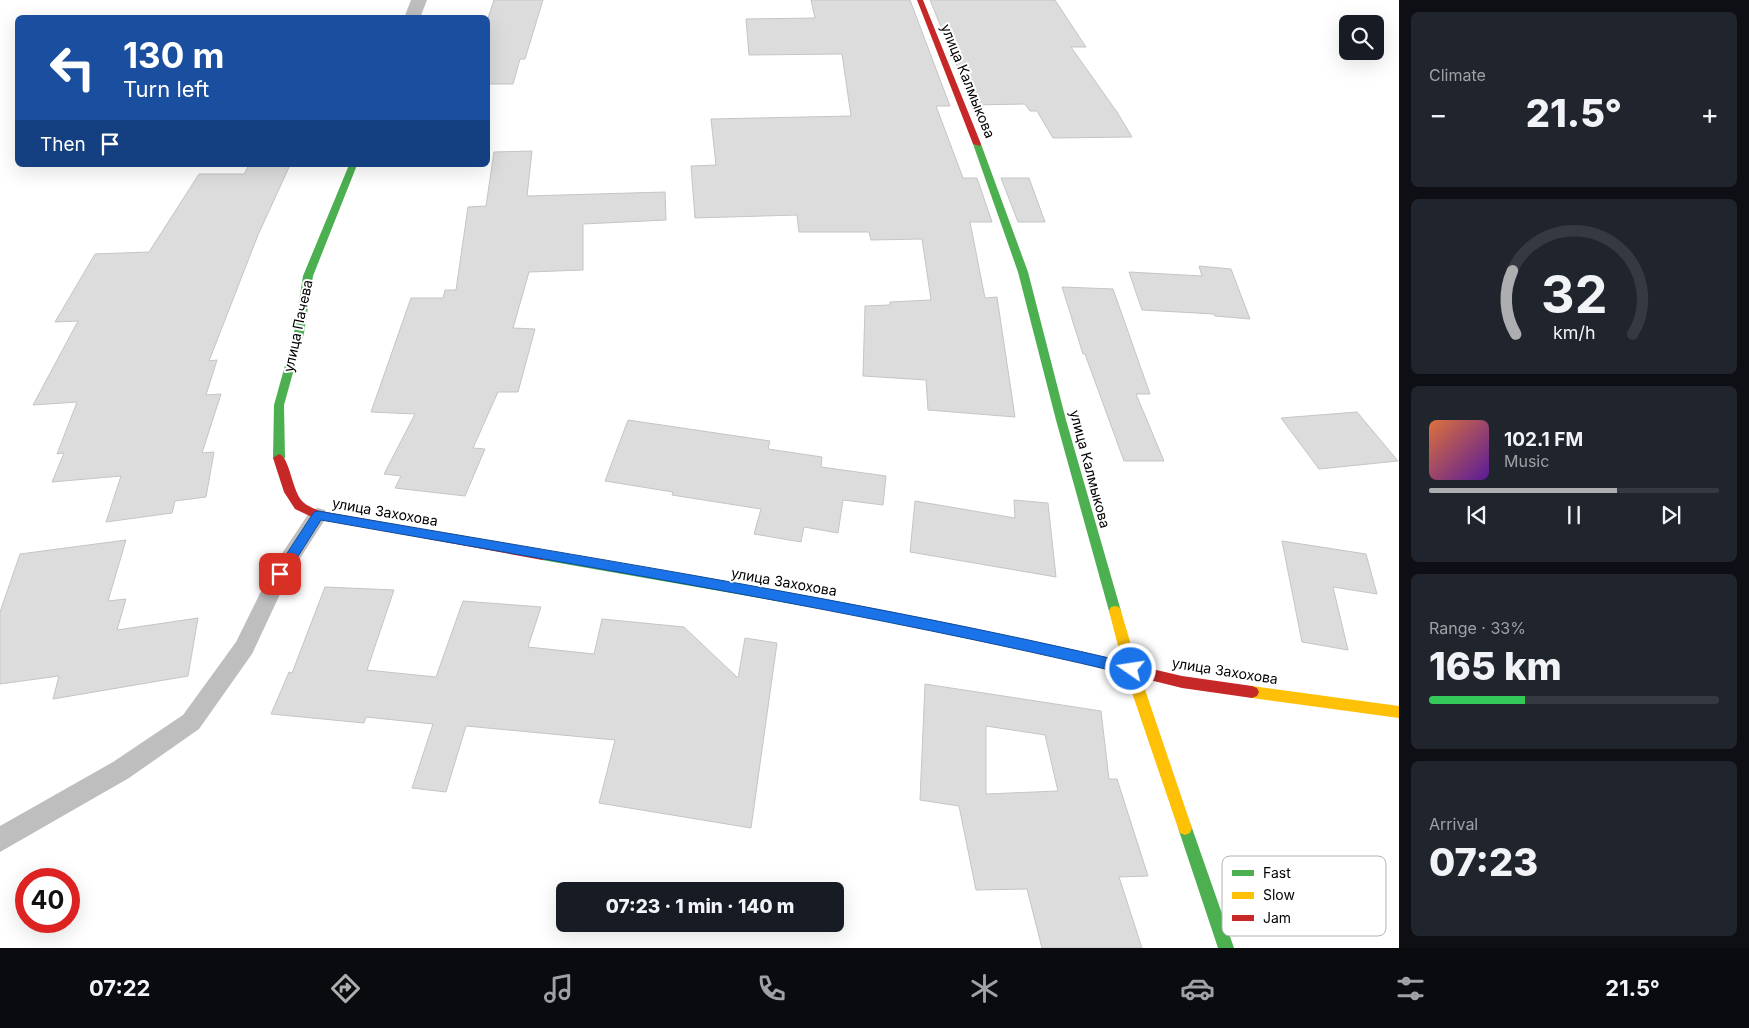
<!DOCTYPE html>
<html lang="en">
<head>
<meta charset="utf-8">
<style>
  :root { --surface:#171b24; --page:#20242c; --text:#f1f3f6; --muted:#9ea1a6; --line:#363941; --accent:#adaeaf }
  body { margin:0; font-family:Inter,sans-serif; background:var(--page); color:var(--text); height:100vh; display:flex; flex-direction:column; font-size:19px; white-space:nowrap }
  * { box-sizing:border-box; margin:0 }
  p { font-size:16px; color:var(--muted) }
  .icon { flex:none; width:28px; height:28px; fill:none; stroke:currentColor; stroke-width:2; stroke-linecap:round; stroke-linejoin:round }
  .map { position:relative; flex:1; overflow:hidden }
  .details { display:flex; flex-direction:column; gap:12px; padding:12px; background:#0d0f14; width:350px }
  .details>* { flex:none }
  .hud { position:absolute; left:15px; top:15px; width:475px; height:152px; border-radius:8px; box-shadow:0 5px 20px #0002; background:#1a4fa0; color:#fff; overflow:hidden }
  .controls { position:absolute; left:1339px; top:15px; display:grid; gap:10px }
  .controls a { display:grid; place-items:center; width:45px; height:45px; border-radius:8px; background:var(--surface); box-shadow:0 5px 20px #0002; font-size:25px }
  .speed { position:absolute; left:15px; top:868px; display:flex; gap:10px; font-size:25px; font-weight:700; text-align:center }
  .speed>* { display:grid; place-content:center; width:65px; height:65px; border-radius:50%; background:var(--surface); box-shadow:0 5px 20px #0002; line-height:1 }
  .speed .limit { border:8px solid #d22; background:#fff; color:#111 }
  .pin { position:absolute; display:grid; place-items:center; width:42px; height:42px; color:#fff; margin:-21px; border-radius:10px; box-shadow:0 2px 8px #0006 }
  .me { position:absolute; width:55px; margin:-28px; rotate:283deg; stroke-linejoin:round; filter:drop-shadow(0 0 4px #0008) }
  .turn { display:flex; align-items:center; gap:18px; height:105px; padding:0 25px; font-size:22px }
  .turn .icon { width:65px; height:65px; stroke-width:2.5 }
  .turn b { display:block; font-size:35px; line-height:42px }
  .then { display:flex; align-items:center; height:48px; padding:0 25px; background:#0003; gap:10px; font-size:19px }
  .big { font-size:38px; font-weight:800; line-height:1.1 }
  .details .tile { flex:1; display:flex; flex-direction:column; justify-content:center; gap:8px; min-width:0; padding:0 18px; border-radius:8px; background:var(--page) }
  .details .dial { align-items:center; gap:0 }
  .dial svg { height:130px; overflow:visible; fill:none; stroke:var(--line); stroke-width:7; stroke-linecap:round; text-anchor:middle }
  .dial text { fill:var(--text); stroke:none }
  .song { display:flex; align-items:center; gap:15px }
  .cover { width:60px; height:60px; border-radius:8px; background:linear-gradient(135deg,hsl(20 70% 55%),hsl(270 70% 35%)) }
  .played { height:5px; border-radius:2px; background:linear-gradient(90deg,var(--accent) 65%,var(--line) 65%) }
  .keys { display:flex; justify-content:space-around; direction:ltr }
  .heat { display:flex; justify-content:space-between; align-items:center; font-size:28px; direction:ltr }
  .charge { height:8px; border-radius:4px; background:linear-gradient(90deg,#34c759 33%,var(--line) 0) }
  .trip { position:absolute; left:556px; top:882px; width:288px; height:50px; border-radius:8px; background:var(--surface); box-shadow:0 5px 20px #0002; font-weight:800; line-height:50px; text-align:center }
  .tab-bar { display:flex; height:80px; justify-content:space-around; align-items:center; background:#090b0e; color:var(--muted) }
  .tab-bar .icon { width:35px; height:35px }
  .tab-bar .selected { color:var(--accent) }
  .tab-bar b { font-size:22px; color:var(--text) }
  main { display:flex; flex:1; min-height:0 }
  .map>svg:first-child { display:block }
  .building { fill:#dcdcdc; stroke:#c5c5c5; fill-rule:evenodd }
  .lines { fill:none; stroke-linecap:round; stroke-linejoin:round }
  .lane { fill:#bebebe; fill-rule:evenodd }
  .street { fill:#bebebe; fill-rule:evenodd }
  .fast { fill:#4caf50; fill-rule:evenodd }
  .slow { fill:#ffc107; fill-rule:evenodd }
  .jam { fill:#c62828; fill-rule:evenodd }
  .route { fill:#1a73e8; stroke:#114b97 }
  .labels { text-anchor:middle; stroke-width:4; stroke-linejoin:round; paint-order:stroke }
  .street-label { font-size:14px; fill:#000; stroke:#fff }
  .key { fill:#fff; stroke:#b2b2b2; stroke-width:1 }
  .key-label { font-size:14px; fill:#000 }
</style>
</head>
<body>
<main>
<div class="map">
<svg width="1399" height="948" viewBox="0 0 1399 948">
  <rect width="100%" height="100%" fill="#fff"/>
  <g class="building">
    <path d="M494,0H543L525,59H520L513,84H488V18Z"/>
    <path d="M811,0H910L950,106H936L963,178H977L992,222H970L985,298L997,297L1015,417L928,410L926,380L863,376L865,306L890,305V302L931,300L922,239L871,240L869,232H799L797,215L695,218L691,166L716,165L711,119L851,116L842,54L749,55L746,19L815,18Z"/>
    <path d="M930,0H1055L1086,47H1071L1117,112L1132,137L1053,138L1037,111H1030L1025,104L973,105Z"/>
    <path d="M532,151L527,196L665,192L666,220L583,224V270L529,272L513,328L535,329L518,392H498L473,448L485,449L465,496L395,488L401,476L384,474L415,414L371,412L411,298H443L445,290H456L468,207L486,206L494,152Z"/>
    <path d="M249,165H290L258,235L209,361L217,360L206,395L221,394L202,453L214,452L206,497L175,501L172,513L106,522L121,476L52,482L64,453L57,454L77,402L33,405L78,321L55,322L95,254L149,252L199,174H244Z"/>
    <path d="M1001,178H1029L1045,222H1018Z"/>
    <path d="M1199,266L1231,269L1250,319L1215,316L1214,314L1142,310L1129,272L1202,276Z"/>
    <path d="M1062,287L1113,289L1150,394H1136L1164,461H1124L1085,354H1083Z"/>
    <path d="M1357,412L1398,461L1319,469L1281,418Z"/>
    <path d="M628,420L770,441L768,449L822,457L821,467L886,476L883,505L843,500L838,533L804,527L801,542L754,534L761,509L672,495L673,492L605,481Z"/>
    <path d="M1014,500L1048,503L1056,577L910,552L915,501L1015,518Z"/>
    <path d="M126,540L108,601L126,599L117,630L198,618L188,676L53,699L59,676L0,684V612L20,554Z"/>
    <path d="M1282,541L1366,554L1377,594L1333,587L1348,650L1302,642Z"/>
    <path d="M325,587L394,590L367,670L436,677L463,601L541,607L528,647L594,654L602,619L684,627L738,678L745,638L777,643L751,828L599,803L615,740L466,726L446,792L412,788L433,724L366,717L364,723L271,714L289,672L292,673Z"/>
    <path d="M925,684L1101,711L1109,779H1117L1148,876L1119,877L1142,948H1042L1027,889L976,890L959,806L920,800ZM986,726L1045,735L1058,791L986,794Z"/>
  </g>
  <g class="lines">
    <path class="lane" d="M318,508L325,510L328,515L288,577L252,654L199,729L129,778L0,852V826L113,762L183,715L236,642L273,567L311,510Z"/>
    <path class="street" d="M411,0H427L420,18H404Z"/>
    <g class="fast">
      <path d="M974,142L981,144L1028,272L1066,420L1121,611L1119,615L1115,616L1111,615L1109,611L1056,420L1018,272L973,144Z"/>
      <path d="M349,165H357L313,276L304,333L284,405L285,458L279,462L273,458L274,405L294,333L303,276Z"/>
      <path d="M542,550L845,603L1054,646L1059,647L1061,651L1059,655L1054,656L845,613L542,560L538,558L536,555L538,552Z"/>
      <path d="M1185,821L1190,823L1192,828L1234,948H1218L1178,828L1180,823Z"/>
    </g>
    <g class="slow">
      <path d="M1115,606L1119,607L1121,611L1138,669L1192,828L1190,833L1185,835L1180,833L1178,828L1124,669L1109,611L1111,607Z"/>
      <path d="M1252,686L1399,706V718L1252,698L1247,696L1245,692L1247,688Z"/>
    </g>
    <g class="jam">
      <path d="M917,0H923L981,144L980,146L973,144Z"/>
      <path d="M279,454C290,457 292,492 303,502C307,506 315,509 320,511L542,550L546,552L548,555L546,558L542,560L314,518L295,509L284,492L273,458Z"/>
      <path d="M1054,646L1182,676L1252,686L1257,688L1259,692L1257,696L1252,698L1182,688L1049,655L1047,651L1049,647Z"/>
    </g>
  </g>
  <path class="route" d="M318,511C589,558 862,600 1131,663L1135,665L1137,669L1135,673L1131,675C863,611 591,568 321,520L285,577H276L274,574L276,570L314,512Z"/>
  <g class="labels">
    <g class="street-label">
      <text transform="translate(968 81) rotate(68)" y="5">улица Калмыкова</text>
      <text transform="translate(298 326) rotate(-78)" y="5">улица Пачева</text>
      <text transform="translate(1090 469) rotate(75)" y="5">улица Калмыкова</text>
      <text transform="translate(385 512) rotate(10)" y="5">улица Захохова</text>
      <text transform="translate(784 582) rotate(10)" y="5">улица Захохова</text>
      <text transform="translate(1225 671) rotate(9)" y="5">улица Захохова</text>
    </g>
  </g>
  <rect x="1222" y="856" width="164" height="80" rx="8" class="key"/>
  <rect x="1232" y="870" width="22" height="6" fill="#4caf50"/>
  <rect x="1232" y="892" width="22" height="7" fill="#ffc107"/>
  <rect x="1232" y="915" width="22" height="6" fill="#c62828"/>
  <g class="key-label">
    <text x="1263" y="878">Fast</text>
    <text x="1263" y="900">Slow</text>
    <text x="1263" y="923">Jam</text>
  </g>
</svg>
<div class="controls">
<a><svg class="icon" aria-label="search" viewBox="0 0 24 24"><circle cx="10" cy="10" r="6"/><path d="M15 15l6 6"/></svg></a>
</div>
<div class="speed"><div class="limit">40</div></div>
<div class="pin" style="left:280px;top:574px;background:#d93025"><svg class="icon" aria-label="arrive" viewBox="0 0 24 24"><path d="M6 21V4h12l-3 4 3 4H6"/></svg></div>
<svg class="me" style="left:1131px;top:669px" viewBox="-20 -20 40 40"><circle r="17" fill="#1a73e8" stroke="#fff" stroke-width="3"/><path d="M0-11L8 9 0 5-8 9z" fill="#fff"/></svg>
<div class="trip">07:23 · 1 min · 140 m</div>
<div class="hud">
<div class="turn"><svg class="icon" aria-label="left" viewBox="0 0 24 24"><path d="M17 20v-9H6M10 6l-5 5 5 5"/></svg><div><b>130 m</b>Turn left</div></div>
<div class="then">Then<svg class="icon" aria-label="arrive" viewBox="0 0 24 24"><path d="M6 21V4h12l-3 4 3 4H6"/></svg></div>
</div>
</div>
<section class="details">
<div class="tile"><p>Climate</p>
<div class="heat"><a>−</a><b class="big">21.5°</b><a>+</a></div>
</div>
<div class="tile dial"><svg viewBox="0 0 100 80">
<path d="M14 69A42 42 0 1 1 86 69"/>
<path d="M14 69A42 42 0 0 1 12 30" stroke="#adaeaf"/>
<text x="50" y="56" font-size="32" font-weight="700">32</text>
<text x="50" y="72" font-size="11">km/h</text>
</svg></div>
<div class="tile">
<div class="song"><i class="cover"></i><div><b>102.1 FM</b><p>Music</p></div></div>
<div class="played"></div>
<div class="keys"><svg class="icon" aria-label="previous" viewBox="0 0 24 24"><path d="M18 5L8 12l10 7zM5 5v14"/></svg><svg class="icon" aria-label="pause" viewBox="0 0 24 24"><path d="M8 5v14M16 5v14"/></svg><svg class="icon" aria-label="next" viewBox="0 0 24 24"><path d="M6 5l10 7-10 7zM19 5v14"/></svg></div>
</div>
<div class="tile"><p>Range · 33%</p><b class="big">165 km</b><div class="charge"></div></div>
<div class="tile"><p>Arrival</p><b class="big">07:23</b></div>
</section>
</main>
<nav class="tab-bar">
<b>07:22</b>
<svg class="icon selected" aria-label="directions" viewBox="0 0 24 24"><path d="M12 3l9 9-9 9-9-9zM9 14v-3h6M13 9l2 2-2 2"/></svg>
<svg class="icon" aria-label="music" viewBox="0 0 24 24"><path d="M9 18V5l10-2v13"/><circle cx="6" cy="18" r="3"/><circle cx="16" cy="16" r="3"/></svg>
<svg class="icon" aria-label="phone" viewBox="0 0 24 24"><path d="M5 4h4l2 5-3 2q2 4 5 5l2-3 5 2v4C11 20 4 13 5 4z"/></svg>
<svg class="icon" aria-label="climate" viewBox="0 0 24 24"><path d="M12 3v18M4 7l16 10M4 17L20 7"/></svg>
<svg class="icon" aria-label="car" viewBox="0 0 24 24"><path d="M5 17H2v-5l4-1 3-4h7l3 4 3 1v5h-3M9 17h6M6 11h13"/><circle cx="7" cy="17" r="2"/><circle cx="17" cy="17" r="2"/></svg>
<svg class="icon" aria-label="filters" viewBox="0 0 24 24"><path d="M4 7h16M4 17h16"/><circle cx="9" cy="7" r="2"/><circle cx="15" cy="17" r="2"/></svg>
<b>21.5°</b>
</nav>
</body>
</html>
